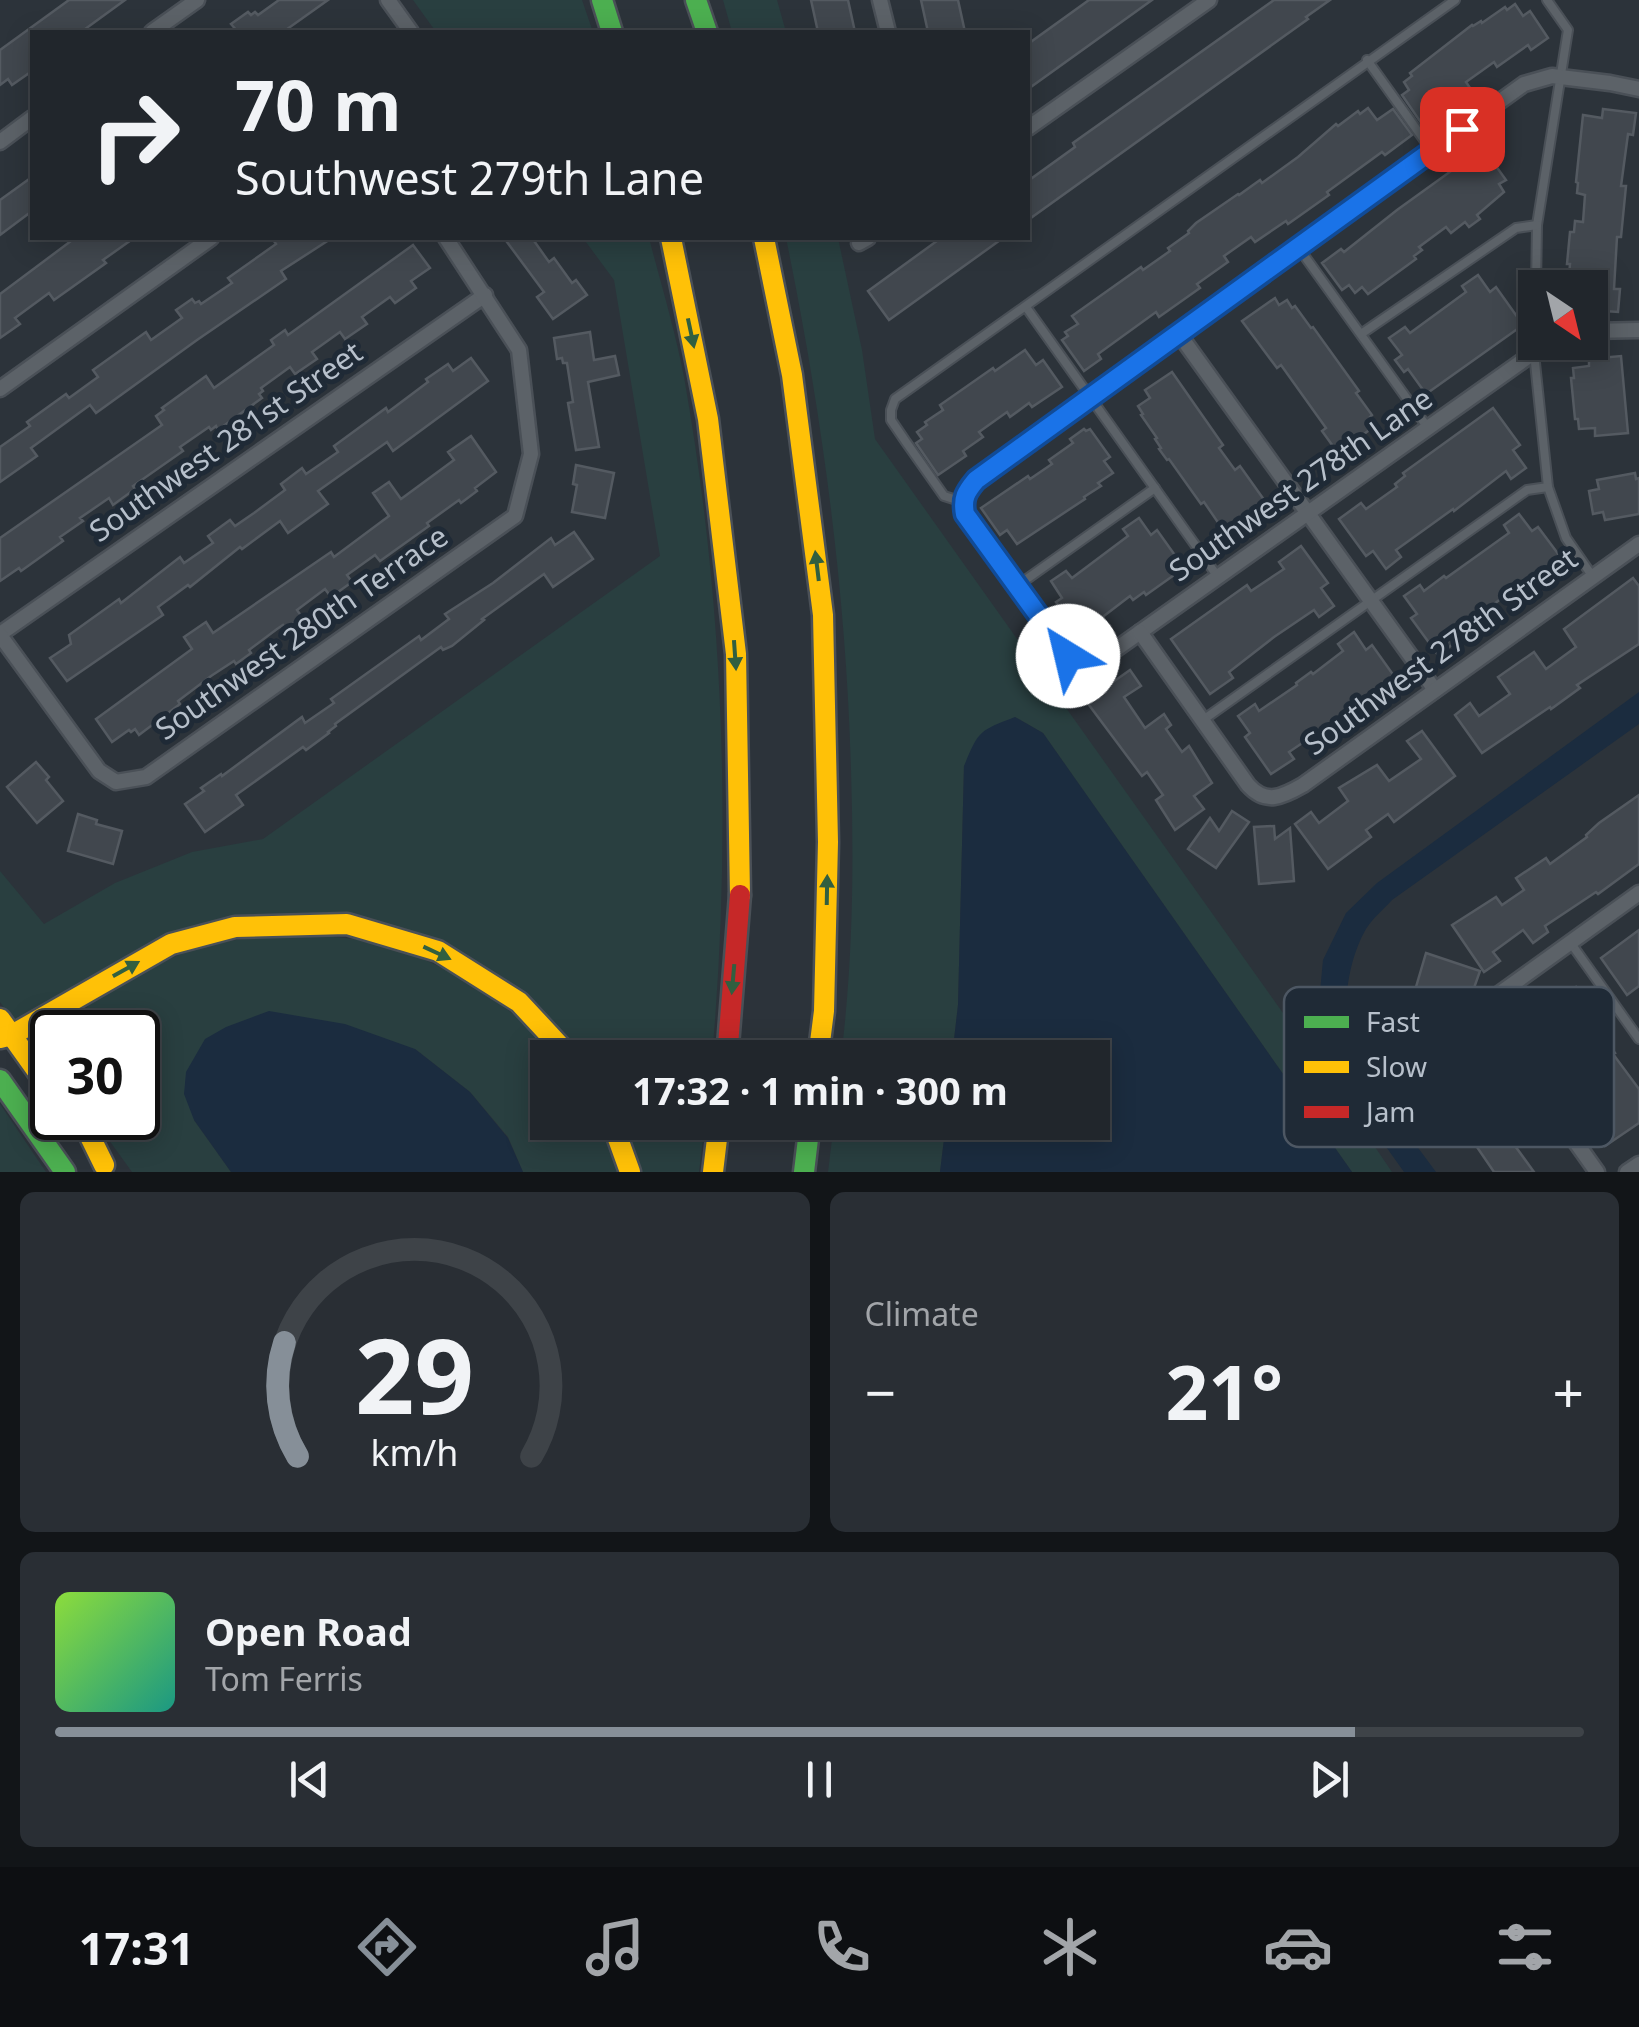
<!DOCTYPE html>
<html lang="en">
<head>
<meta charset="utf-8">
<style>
  :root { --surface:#21262c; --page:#292e34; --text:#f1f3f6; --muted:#a2a5a9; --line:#3e4348; --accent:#868f98 }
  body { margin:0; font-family:"Noto Sans",sans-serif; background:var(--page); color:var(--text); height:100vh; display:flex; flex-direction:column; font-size:38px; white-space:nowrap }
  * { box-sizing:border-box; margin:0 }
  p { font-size:32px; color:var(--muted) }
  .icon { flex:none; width:55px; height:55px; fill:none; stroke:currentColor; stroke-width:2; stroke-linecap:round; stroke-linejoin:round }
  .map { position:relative; height:1172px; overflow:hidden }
  .panel { display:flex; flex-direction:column; gap:20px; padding:20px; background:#121518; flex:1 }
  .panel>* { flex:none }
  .guide { position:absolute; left:30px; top:30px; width:1000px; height:210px; border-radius:0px; box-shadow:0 5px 25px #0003,0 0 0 2px var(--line); background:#21262c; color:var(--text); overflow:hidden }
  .needle { width:65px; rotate:145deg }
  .controls { position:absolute; left:1518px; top:270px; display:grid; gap:20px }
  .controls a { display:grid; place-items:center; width:90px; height:90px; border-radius:0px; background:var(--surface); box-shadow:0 5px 25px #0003,0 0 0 2px var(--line); font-size:50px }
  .speed { position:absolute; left:30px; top:1010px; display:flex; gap:20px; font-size:50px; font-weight:700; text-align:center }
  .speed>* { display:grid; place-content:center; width:130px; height:130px; border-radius:50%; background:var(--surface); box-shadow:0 5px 25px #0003,0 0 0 2px var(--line); line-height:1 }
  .speed .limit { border:5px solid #111; border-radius:15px; background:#fff; color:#111 }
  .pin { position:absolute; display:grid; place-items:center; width:85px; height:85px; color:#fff; margin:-42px; border-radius:20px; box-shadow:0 5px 15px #0006 }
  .me { position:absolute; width:110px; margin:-55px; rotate:324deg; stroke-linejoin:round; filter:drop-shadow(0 0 8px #0008) }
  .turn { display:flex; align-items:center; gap:35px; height:210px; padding:0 40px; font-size:45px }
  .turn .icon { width:130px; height:130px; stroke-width:2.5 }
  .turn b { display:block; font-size:70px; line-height:85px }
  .big { font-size:75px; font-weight:700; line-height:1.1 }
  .panel .tile { flex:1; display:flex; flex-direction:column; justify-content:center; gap:15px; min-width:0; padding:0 35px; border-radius:15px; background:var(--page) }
  .panel .dial { align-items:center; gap:0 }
  .dial svg { height:260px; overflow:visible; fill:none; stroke:var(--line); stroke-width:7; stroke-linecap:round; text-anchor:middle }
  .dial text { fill:var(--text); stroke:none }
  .song { display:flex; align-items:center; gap:30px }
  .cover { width:120px; height:120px; border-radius:15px; background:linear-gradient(135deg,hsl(90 70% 55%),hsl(170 70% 35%)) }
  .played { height:10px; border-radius:5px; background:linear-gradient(90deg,var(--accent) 85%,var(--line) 85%) }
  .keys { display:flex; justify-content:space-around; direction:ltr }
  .heat { display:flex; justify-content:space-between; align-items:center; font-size:55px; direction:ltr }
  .panel .tiles { flex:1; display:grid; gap:20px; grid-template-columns:1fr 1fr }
  .tile:last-child { grid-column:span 2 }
  .trip { position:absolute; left:530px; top:1040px; width:580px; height:100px; border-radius:0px; background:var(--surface); box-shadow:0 5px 25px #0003,0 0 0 2px var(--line); font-weight:700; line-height:100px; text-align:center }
  .tab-bar { display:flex; height:160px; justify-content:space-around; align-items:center; background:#0d0f12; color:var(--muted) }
  .tab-bar .icon { width:70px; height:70px }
  .tab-bar .on { color:var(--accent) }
  .tab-bar b { font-size:45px; color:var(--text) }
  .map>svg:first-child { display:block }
  .green { fill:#293f40 }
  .water { fill:#1b2c3f }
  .building { fill:#41474e; stroke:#545a61; stroke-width:2.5 }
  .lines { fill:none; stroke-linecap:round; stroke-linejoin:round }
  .lane-casing { stroke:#4a5057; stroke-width:12 }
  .street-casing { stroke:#4a5057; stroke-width:19 }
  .fast-casing { stroke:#4a5057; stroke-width:25 }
  .slow-casing { stroke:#4a5057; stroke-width:25 }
  .jam-casing { stroke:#4a5057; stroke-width:25 }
  .lane { stroke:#5c6268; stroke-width:8 }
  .street { stroke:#5c6268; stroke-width:14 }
  .fast { stroke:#4caf50; stroke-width:20 }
  .slow { stroke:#ffc107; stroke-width:20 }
  .jam { stroke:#c62828; stroke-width:20 }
  .oneway { fill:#315f40 }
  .route-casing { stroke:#114b97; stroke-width:25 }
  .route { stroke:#1a73e8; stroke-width:18 }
  .labels { text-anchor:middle; stroke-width:10; stroke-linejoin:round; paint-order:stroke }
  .street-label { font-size:30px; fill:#b7c0cb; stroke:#1f2a36 }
  .key { fill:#1f2a36; stroke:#4d5763; stroke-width:2.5 }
  .key-label { font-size:28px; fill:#b7c0cb }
</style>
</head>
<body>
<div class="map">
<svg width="1639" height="1172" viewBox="0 0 1639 1172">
  <rect width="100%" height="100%" fill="#2c333a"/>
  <g class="green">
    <path d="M413,0H582L593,32H436Z"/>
    <path d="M723,0H777L786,32H732Z"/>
    <path d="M583,238H649C661,284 675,330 684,377C724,602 732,831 712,1057H584L574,1043L489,970L266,915L25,1020L12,1019L0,1002V871L44,924L115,883L192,852L263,839L660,556L614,280Z"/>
    <path d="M786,238H838L862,350L875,439L1305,1044L1392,1172H1352L1043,733L1015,717L964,766L958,1005L952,1057H841C853,962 854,866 851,770C846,591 822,413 786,238Z"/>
    <path d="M268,935C299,936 330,935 361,940C416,950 470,979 513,1014C529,1027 542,1043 557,1057L548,1058V1122L600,1123L619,1172H523L508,1137L470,1092L415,1049L194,1120L231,1172H132L93,1118H138V1032H70C81,1002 114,989 141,975C153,968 164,961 176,956C204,943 238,940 268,935Z"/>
    <path d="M0,1104L46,1172H0Z"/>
    <path d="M624,1123H705L699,1172H642Z"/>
    <path d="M834,1123H946L940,1172H828Z"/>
  </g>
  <g class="water">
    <path d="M1639,692V724L1392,900C1384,909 1373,918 1366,929C1349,958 1340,1009 1351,1042C1366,1084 1409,1134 1436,1172H1404L1352,1099L1328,1059L1318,1013L1323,960L1346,913L1377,883Z"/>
    <path d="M1015,717L1043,733L1352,1172H940L946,1123L1092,1122V1058L952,1057L958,1005L964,766C979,730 979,731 1015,717Z"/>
    <path d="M269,1011L345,1024L415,1049L470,1092L508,1138L523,1172H231L194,1120L184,1094L186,1072L205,1039L226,1027Z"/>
  </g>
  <g class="building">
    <path d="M69,0H125L81,32H32V71L12,85L8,79L0,85V50Z"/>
    <path d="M279,0H328L283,32H238L231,24L248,12L251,15L255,12L258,15Z"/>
    <path d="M811,0H848L855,32H818Z"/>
    <path d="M921,0H958L965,32H928Z"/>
    <path d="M1089,0H1152L1028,89V44Z"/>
    <path d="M1274,0H1330L1306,17L1308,19L1028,220V181L1075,147L1073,143Z"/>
    <path d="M1515,4L1523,16L1530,11L1548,38L1531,50L1528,45L1497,67L1494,62L1466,82L1470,88L1439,110L1442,114L1424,127L1402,95L1409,90L1404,82L1412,76L1410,73L1472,25L1473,26L1481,21L1482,23L1505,7L1507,10Z"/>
    <path d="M1368,108L1377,120L1393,109L1412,135L1385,155L1382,152L1327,192L1329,195L1288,224L1286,221L1255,242L1251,237L1224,256L1228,262L1197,284L1200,288L1159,317L1156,312L1098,354L1101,359L1084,371L1062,340L1068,336L1065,332L1078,324L1072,316L1141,267L1143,270L1170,251L1168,248L1189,233L1188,231L1196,223L1238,194L1239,195L1260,180L1262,183L1298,157L1336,124L1338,126L1358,111L1360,114Z"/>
    <path d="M1603,109L1636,113L1633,135L1628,134L1621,186H1626L1621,237H1617L1614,289H1620L1618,312L1590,310V288H1568L1570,264H1567L1570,232H1574L1575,221L1583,222L1585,195L1577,193L1578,183L1576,182L1583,115L1602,118Z"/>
    <path d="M1483,148L1506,180L1499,184L1504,192L1477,215L1480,219L1469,227L1465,222L1451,233L1446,227L1419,247L1422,250L1414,256L1416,259L1368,294L1362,287L1355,293L1349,285L1342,290L1322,263L1341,249L1344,252L1397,210Z"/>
    <path d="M32,177V211L0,235V200Z"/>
    <path d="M75,238H134L103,260L106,263L54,300L49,293L15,318L20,324L0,338V294Z"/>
    <path d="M272,238H332L281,271L286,279L197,340L96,413L90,405L31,448L37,456L0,482V447L30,426L27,422L66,394L69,398L98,377L93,370L146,332L151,340L182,318L176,310L192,299L195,303L199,301L201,304L232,283L228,278L276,244Z"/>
    <path d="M504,238H532L549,262L554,258L572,283L576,280L587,295L553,319L537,297L544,292Z"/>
    <path d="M941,238H1003L889,320L868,291Z"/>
    <path d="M413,245L430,268L411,281L416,288L395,303L390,297L362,317L367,324L345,339L340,332L312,352L317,359L295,374L290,367L261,388L263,391L259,394L262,398L218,430L216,426L211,430L209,427L180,447L183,451L133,486L135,489L113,505L109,498L80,518L83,521L60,537L63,541L21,571L19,568L0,581V538L162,425L156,416L164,410L162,408L206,376L214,388L274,345L271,340L285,330L288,335Z"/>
    <path d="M1478,275L1490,292L1496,287L1523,325L1426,394L1408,369L1404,372L1395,360L1402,355L1389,338L1405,327L1410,333L1466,292L1462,286Z"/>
    <path d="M1275,298L1279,305L1287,300L1292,308L1295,306L1311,328L1313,327L1359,391L1356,393L1372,415L1370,417L1376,425L1364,434L1369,441L1343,460L1322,431L1326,428L1281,365L1277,368L1242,321Z"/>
    <path d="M590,332L594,360L615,356L619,375L588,382L599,447L576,450L568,403L573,402L567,363H563L562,358L557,359L554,338Z"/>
    <path d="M1025,350L1036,365L1043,360L1062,387L1032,407L1029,403L1010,417L1007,412L979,432L983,437L963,451L966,456L938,475L916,443L922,439L917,432L927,425L925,422L943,410L940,405L993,368L995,371Z"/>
    <path d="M1621,356L1628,433L1595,436V428L1579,429L1578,419H1575L1571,378H1574L1573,368L1589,366V359Z"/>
    <path d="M471,358L488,381L393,451L387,442L318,491L328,504L288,533L280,521L242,549L240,547L190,587L188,585L158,607L163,615L67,681L50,658L71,644L69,635L119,599L121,603L180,557L184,563L213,543L208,536L230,520L235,526L254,513L285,490L281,484L302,468L306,474L338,452L334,446L386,408L388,412L428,382L426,379L448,364L453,371Z"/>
    <path d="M1172,372L1223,445L1219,448L1235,470L1240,466L1272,511L1245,530L1240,523L1228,532L1221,523L1219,524L1204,502L1201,504L1169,459L1167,460L1159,449L1161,448L1155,439L1157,438L1141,415L1143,414L1138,406L1150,398L1145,390Z"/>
    <path d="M1493,408L1520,445L1513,450L1526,468L1511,479L1506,471L1454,511L1453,509L1396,550L1401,557L1386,569L1373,551L1366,556L1339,519L1361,503L1366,509L1397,487L1395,484L1405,476L1403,473Z"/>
    <path d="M1084,429L1086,431L1090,429L1110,457L1104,461L1113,473L1098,483L1101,486L1084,497L1085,499L1017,544L1007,530L1000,535L981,508L1028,476L1030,479L1052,464L1049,460L1073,443L1070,439Z"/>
    <path d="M471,436L496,472L475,488L477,491L461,503L459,500L427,523L429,526L380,561L375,555L347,575L352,582L331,597L325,589L297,610L302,617L286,629L283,625L277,629L249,650L251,653L236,664L234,661L211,676L178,701L180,704L139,735L135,729L131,732L129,730L112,742L96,719L192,649L184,637L206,622L213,633L331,552L334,557L389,516L373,493L389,482L401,499L454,460L448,452Z"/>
    <path d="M576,465L614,473L605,518L572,512L577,485L573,484Z"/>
    <path d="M1635,473L1636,479L1639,478V514L1605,520L1603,512L1593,514L1589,491L1599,489L1597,480Z"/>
    <path d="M1519,514L1532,531L1538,527L1565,563L1517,600L1511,591L1481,614L1486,621L1438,655L1411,618L1417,614L1404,596L1420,585L1424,591L1444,576L1446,578L1509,533L1504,525Z"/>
    <path d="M1139,518L1151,535L1157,530L1184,568L1146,595L1144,592L1133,600L1130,596L1100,619L1105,625L1087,638L1082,632L1079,634L1056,602L1062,598L1051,581L1066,571L1072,578L1128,536L1123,529Z"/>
    <path d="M574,532L593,559L553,587L544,574L482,619L484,620L452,646L443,650L441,647L335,724L336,726L328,732L329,733L306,750L303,747L236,795L243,805L205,832L185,804L204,791L201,788L221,774L222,776L302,717L305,723L334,703L331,699L419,636L421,640L449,619L445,614L493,583L551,538L555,545Z"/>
    <path d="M1301,546L1328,583L1321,588L1334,606L1319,617L1314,610L1274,637L1229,672L1233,678L1210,694L1171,639L1247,585L1251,591L1284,569L1279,562Z"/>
    <path d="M1633,578L1639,586V644L1577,685L1580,688L1551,709L1550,707L1482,753L1455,715L1470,703L1479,716L1510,694L1498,677L1534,652L1546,669L1576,647L1564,629Z"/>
    <path d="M1354,632L1366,650L1372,645L1399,683L1362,710L1359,707L1322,734L1320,731L1289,752L1294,759L1271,774L1245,737L1250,733L1238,716L1255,704L1259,711L1297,685L1296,683L1311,672L1313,674L1343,651L1338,644Z"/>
    <path d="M1130,670L1141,686L1124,697L1145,728L1164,714L1171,725L1166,729L1182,752L1189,746L1212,783L1194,796L1204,809L1175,830L1156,800L1163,795L1147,772L1142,776L1086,701Z"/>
    <path d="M1422,731L1455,776L1394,822L1388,814L1366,830L1371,837L1328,869L1295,824L1311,812L1319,823L1348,801L1339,788L1377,765L1389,781L1421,759L1407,741Z"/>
    <path d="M36,762L49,777L46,780L63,801L37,823L7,787Z"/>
    <path d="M1639,795V864L1598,894L1596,892L1545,926L1548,932L1533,943L1523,930L1493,952L1500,961L1484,972L1452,925L1496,897L1502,905L1524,890L1516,878L1546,858L1550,864L1587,837L1586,835L1599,823Z"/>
    <path d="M1232,811L1249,822L1216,868L1188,849L1210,818L1219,831Z"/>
    <path d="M78,814L97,820L96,824L122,831L113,864L68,851Z"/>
    <path d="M1274,826L1275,839L1290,828L1294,881L1259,884L1254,827Z"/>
    <path d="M1639,930V986L1627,995L1601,958Z"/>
    <path d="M1426,953L1480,971L1468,1005L1416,987Z"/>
    <path d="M1576,987L1586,1001L1579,1006L1602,1039L1604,1038L1615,1053L1613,1054L1639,1089V1123L1605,1146L1593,1129L1602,1123L1577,1090L1571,1095L1517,1021V1018L1552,991L1558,999Z"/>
    <path d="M1471,1046L1493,1078L1495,1076L1529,1126L1510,1139L1534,1172H1494L1464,1128L1468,1125L1452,1102L1444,1108L1423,1079Z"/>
  </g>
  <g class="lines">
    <defs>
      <g id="lane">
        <path d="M1367,60L1432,151"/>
        <path d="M1298,247L1428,428"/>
        <path d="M1536,288L1537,225L1568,30L1547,0"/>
        <path d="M1026,307L1218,577"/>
        <path d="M1535,315L1534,353L1548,487L1566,538L1593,577"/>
        <path d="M1361,334L1516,228L1537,225"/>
        <path d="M963,502L944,496L906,442L891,420V410L895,399L1455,0"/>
        <path d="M1017,586L1155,488"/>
        <path d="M1203,720L1527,490L1548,487"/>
        <path d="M1570,942L1639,1039"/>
      </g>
      <g id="street">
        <path d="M388,0L411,32"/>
        <path d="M880,0L888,32"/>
        <path d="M152,32L197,0"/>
        <path d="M1028,128L1209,0"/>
        <path d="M0,142L32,118"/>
        <path d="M859,243L868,238"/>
        <path d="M1590,331L1639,330"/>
        <path d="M1179,334L1435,690"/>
        <path d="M1549,342L1105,657C1090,665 1082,664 1067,656L965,513C962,498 966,492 975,480L1524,84L1552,76L1610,83L1639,89"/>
        <path d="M0,389L211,238"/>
        <path d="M1140,632L1248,785C1266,805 1282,797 1303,785L1639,544"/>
        <path d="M0,634L485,295"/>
        <path d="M0,635L99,771L116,782L146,777L515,516L531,454L519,350L446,238"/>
        <path d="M1597,1172L1504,1041C1492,1021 1491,1016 1499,994L1639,893"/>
        <path d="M1627,1172L1639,1164"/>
      </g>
      <g id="fast">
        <path d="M602,0L612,32"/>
        <path d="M696,0L707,32"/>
        <path d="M0,1080L65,1172"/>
        <path d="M804,1172L810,1122"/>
      </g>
      <g id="slow">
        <path d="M671,238L708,419L736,654L740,895"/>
        <path d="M764,238L792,375L823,615L828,842L824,1011L818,1058"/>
        <path d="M0,1019L52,1092"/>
        <path d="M0,1038L12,1035L171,944L235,927L347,924L438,951L519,1002L571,1058"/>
        <path d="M81,1118L104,1165"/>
        <path d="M612,1122L630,1172"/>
        <path d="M713,1172L719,1122"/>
      </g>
      <path id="jam" d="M727,1058L740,895"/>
    </defs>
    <use href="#lane" class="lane-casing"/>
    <use href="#street" class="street-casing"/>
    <use href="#fast" class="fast-casing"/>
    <use href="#slow" class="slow-casing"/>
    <use href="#jam" class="jam-casing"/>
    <use href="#lane" class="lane"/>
    <use href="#street" class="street"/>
    <use href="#fast" class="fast"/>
    <use href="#slow" class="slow"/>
    <use href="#jam" class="jam"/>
  </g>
  <defs><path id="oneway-solid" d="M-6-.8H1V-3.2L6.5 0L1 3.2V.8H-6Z" transform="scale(2.5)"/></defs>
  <g class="oneway">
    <use href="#oneway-solid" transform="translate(691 333) rotate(78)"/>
    <use href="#oneway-solid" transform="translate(817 566) rotate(-97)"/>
    <use href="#oneway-solid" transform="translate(735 655) rotate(86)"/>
    <use href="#oneway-solid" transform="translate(827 890) rotate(-89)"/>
    <use href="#oneway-solid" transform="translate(437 953) rotate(25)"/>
    <use href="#oneway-solid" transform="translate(126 969) rotate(-29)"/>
    <use href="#oneway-solid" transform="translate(733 979) rotate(95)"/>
  </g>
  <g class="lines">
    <defs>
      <path id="route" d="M1068,656L965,514C962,498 966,492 976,480L1462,129"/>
    </defs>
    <use href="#route" class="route-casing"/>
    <use href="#route" class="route"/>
  </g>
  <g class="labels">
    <g class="street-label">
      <text transform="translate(226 442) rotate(-35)" y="10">Southwest 281st Street</text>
      <text transform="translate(1301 485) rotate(-35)" y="10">Southwest 278th Lane</text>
      <text transform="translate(302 633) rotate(-35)" y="10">Southwest 280th Terrace</text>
      <text transform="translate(1441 652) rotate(-36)" y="10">Southwest 278th Street</text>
    </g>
  </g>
  <rect x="1284" y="987" width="330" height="160" rx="15" class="key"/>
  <rect x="1304" y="1016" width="45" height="12" fill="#4caf50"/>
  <rect x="1304" y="1061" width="45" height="12" fill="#ffc107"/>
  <rect x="1304" y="1106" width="45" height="12" fill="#c62828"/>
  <g class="key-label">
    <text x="1366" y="1032">Fast</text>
    <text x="1366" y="1077">Slow</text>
    <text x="1366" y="1122">Jam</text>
  </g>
</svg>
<div class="controls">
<a><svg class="needle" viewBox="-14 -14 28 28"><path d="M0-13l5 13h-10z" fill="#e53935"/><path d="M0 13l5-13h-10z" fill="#a2a5a9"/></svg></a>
</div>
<div class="speed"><div class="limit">30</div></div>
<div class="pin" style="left:1462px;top:129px;background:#d93025"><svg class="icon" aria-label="arrive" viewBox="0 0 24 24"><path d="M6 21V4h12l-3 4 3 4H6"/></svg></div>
<svg class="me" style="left:1068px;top:656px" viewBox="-20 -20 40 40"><circle r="19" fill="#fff"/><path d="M0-13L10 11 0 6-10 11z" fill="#1a73e8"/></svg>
<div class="trip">17:32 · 1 min · 300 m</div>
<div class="guide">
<div class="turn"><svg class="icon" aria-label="right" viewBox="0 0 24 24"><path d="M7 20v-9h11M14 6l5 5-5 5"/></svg><div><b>70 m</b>Southwest 279th Lane</div></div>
</div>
</div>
<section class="panel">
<div class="tiles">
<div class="tile dial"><svg viewBox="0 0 100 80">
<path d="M14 69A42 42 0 1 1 86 69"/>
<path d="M14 69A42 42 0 0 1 10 34" stroke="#868f98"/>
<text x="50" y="56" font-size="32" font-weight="700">29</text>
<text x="50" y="72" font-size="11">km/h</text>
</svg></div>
<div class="tile"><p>Climate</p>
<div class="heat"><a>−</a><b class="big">21°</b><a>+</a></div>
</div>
<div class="tile">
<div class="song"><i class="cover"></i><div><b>Open Road</b><p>Tom Ferris</p></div></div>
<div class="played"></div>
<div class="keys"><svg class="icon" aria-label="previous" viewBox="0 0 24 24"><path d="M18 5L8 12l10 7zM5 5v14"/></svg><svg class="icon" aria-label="pause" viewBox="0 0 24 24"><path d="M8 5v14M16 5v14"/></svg><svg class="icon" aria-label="next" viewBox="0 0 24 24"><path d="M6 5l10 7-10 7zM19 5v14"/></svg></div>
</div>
</div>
</section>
<nav class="tab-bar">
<b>17:31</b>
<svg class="icon on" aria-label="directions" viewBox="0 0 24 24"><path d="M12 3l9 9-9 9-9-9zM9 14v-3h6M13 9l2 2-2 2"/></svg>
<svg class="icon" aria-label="music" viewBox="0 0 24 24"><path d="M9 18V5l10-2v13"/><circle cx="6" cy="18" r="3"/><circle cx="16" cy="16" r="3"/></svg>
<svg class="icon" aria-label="phone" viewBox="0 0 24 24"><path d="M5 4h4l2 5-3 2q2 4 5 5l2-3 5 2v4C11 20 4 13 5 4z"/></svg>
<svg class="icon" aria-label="climate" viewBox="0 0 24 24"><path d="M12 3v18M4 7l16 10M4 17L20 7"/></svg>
<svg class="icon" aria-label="car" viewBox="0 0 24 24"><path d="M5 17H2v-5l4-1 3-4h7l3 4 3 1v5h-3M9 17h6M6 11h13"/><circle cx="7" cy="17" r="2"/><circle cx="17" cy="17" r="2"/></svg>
<svg class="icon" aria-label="filters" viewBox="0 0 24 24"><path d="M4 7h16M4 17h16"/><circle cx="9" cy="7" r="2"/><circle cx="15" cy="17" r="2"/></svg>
</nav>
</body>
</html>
